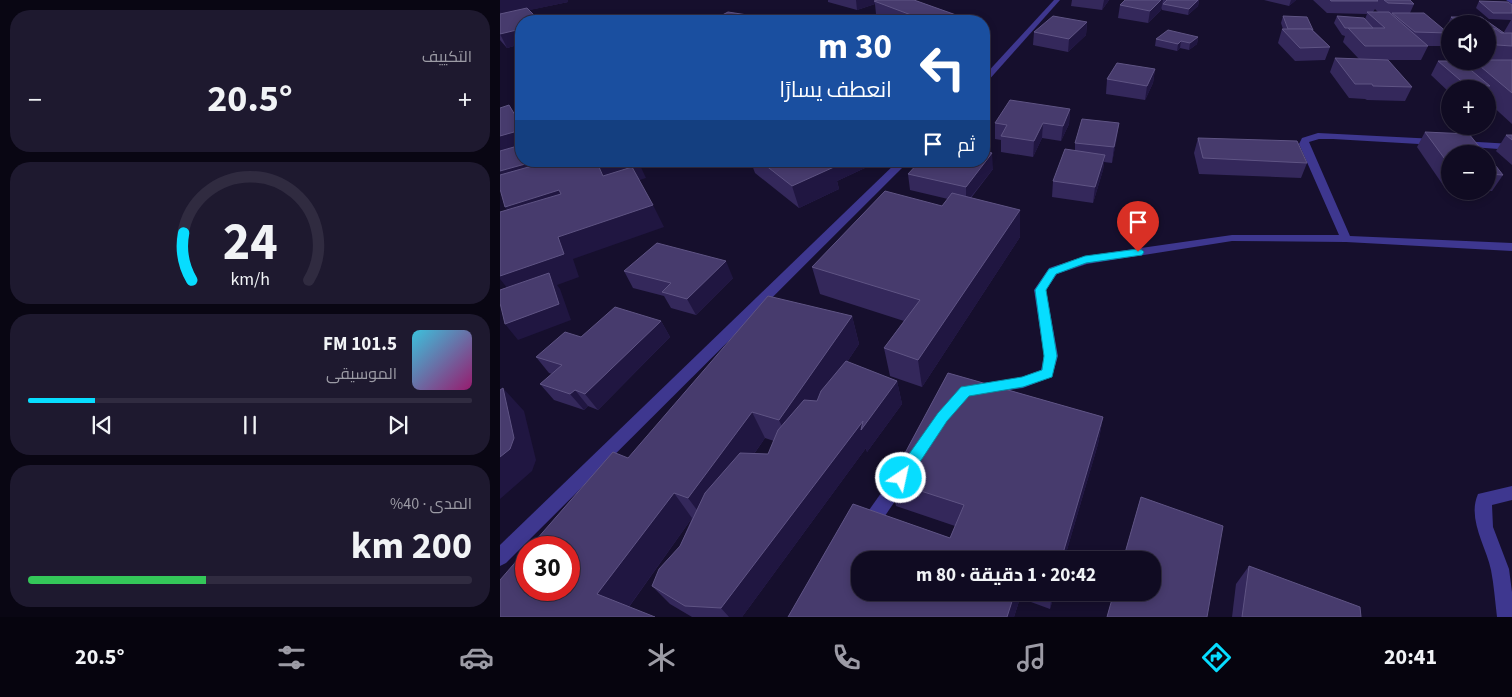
<!DOCTYPE html>
<html lang="ar">
<head>
<meta charset="utf-8">
<style>
  :root { --surface:#100b22; --page:#1e192f; --text:#f1f3f6; --muted:#9c9ba5; --line:#302b40; --accent:#07ddff }
  body { margin:0; font-family:"Source Sans 3",Cairo,sans-serif; background:var(--page); color:var(--text); direction:rtl; height:100vh; display:flex; flex-direction:column; font-size:19px; white-space:nowrap }
  * { box-sizing:border-box; margin:0 }
  p { font-size:16px; color:var(--muted) }
  .icon { flex:none; width:28px; height:28px; fill:none; stroke:currentColor; stroke-width:2; stroke-linecap:round; stroke-linejoin:round }
  .map { position:relative; flex:1; overflow:hidden; direction:ltr }
  .panel { display:flex; flex-direction:column; gap:10px; padding:10px; background:#090613; width:500px }
  .panel>* { flex:none }
  .top-card { position:absolute; left:15px; top:15px; width:475px; height:152px; border-radius:20px; box-shadow:0 2px 8px #0003,0 0 0 1px var(--line); direction:rtl; background:#1a4fa0; color:#fff; overflow:hidden }
  .fabs { position:absolute; left:941px; top:15px; display:grid; gap:10px }
  .fabs a { display:grid; place-items:center; width:55px; height:55px; border-radius:50%; background:var(--surface); box-shadow:0 2px 8px #0003,0 0 0 1px var(--line); font-size:25px }
  .speed { position:absolute; left:15px; top:536px; display:flex; gap:10px; font-size:25px; font-weight:700; text-align:center }
  .speed>* { display:grid; place-content:center; width:65px; height:65px; border-radius:50%; background:var(--surface); box-shadow:0 2px 8px #0003,0 0 0 1px var(--line); line-height:1 }
  .speed .limit { border:8px solid #d22; background:#fff; color:#111 }
  .pin { position:absolute; display:grid; place-items:center; width:42px; height:42px; color:#fff; margin:-51px -21px; border-radius:50% 50% 50% 0; rotate:-45deg; box-shadow:0 0 5px #0007 }
  .pin .icon { rotate:45deg }
  .me { position:absolute; width:55px; margin:-28px; rotate:34deg; stroke-linejoin:round; filter:drop-shadow(0 0 4px #0008) }
  .turn { display:flex; align-items:center; gap:18px; height:105px; padding:0 15px; font-size:22px }
  .turn .icon { width:65px; height:65px; stroke-width:2.5 }
  .turn b { display:block; font-size:35px; line-height:42px }
  .then { display:flex; align-items:center; height:48px; padding:0 15px; background:#0003; gap:10px; font-size:19px }
  .big { font-size:38px; font-weight:700; line-height:1.1 }
  .panel .tile { flex:1; display:flex; flex-direction:column; justify-content:center; gap:8px; min-width:0; padding:0 18px; border-radius:20px; background:var(--page) }
  .panel .dial { align-items:center; gap:0 }
  .dial svg { height:130px; overflow:visible; fill:none; stroke:var(--line); stroke-width:7; stroke-linecap:round; text-anchor:middle }
  .dial text { fill:var(--text); stroke:none }
  .song { display:flex; align-items:center; gap:15px }
  .cover { width:60px; height:60px; border-radius:8px; background:linear-gradient(135deg,hsl(190 70% 55%),hsl(320 70% 35%)) }
  .played { height:5px; border-radius:2px; background:linear-gradient(90deg,var(--accent) 15%,var(--line) 15%) }
  .keys { display:flex; justify-content:space-around; direction:ltr }
  .heat { display:flex; justify-content:space-between; align-items:center; font-size:28px; direction:ltr }
  .charge { height:8px; border-radius:4px; background:linear-gradient(90deg,#34c759 40%,var(--line) 0) }
  .trip { position:absolute; left:351px; top:551px; width:310px; height:50px; border-radius:20px; background:var(--surface); box-shadow:0 2px 8px #0003,0 0 0 1px var(--line); font-weight:700; line-height:50px; text-align:center; direction:rtl }
  .menu { display:flex; height:80px; justify-content:space-around; align-items:center; background:#06040e; color:var(--muted) }
  .menu .icon { width:35px; height:35px }
  .menu .current { color:var(--accent) }
  .menu b { font-size:22px; color:var(--text) }
  main { display:flex; flex:1; min-height:0 }
  .map>svg:first-child { display:block }
  .lines { fill:none; stroke-linecap:round; stroke-linejoin:round }
  .minor { fill:#3e378f; fill-rule:evenodd }
  .wall { fill:#34285b; fill-rule:evenodd }
  .shaded-wall { fill:#201641 }
  .building { fill:#473b6d; stroke:#5f5484 }
  .route { fill:#07ddff; stroke:#0590a6 }
</style>
</head>
<body>
<main>
<div class="map">
<svg width="1012" height="617" viewBox="0 0 1012 617">
  <rect width="100%" height="100%" fill="#160f2d"/>
  <g class="lines">
    <g class="minor">
      <path d="M554,0H560L487,82H484V76Z"/>
      <path d="M1006,0H1012V4Z"/>
      <path d="M818,133L936,139L941,142L936,145L833,139H819L809,142L850,236L1012,243V251L846,242L732,241L587,264L557,274L546,290L558,356L552,377L523,388L476,395L471,393L469,389L471,385L522,377L541,370L544,356L534,290L549,268L585,256L732,235H839L799,144L802,138Z"/>
      <path d="M961,141L1012,144V150L958,146V142Z"/>
      <path d="M398,161H409L6,563L0,566V545Z"/>
      <path d="M402,470L408,472L410,477L408,482L374,532L368,534L362,532L360,526L362,520L396,472Z"/>
      <path d="M1012,486V500L992,505L993,527L1009,569L1012,592V617H997C995,601 994,585 991,570C986,546 967,519 978,494Z"/>
    </g>
  </g>
  <g class="wall">
    <path d="M0,0H68V2L29,10L21,21V44L7,48L0,40V14H1L0,13Z"/>
    <path d="M328,0H414L473,21H395L376,14L375,4L357,10L328,2Z"/>
    <path d="M572,0H609L602,10L571,6Z"/>
    <path d="M625,0H699L698,6L688,15L662,10V8L661,10L648,23L618,18L620,5Z"/>
    <path d="M764,0H796L789,6Z"/>
    <path d="M813,0H910L914,4L910,13L948,33L942,46H928L921,60H887L912,87L905,101L867,100L865,99L849,98L830,72L835,58L859,59L843,42L845,36L842,35L834,23L837,16L865,19L867,14L827,13ZM875,9L878,12H873Z"/>
    <path d="M979,1L1008,2L1012,5V124L988,102V89H950V93L931,75L938,61H960L968,67L971,61H988V24H950V34L945,30L951,17H981L1004,33H1006L1004,32L1011,20L989,19L976,8Z"/>
    <path d="M783,16L813,30L830,47L825,60L795,61L778,43L782,29H783L781,23Z"/>
    <path d="M587,22L586,35L568,52L533,45L534,32Z"/>
    <path d="M698,37L697,44L689,50L680,48L677,51L655,46L656,39Z"/>
    <path d="M655,69L653,83L645,100L606,94L607,79Z"/>
    <path d="M570,109L569,124L561,141L542,138L533,157L501,152V140L495,139V123Z"/>
    <path d="M619,123L612,163L604,162L603,170L593,203L552,197L553,181L575,150V143Z"/>
    <path d="M925,132L950,154V188H945L917,147Z"/>
    <path d="M1006,135H1012V165L996,151Z"/>
    <path d="M698,138L807,163L801,178L699,174L694,153Z"/>
    <path d="M988,156L1003,175L992,191H988Z"/>
    <path d="M243,161H366L367,167L337,181L339,189L299,208L255,173L252,165L248,166Z"/>
    <path d="M493,169L471,198L520,237L422,387L390,376L384,348L404,321L320,294L312,267L442,206L448,199L410,190L408,174Z"/>
    <path d="M124,271L233,278L196,315L171,308L164,296L133,288Z"/>
    <path d="M352,316L359,344L347,362L397,381L402,404L367,452L366,448L242,617H192L170,604L152,586L180,546L192,518L129,607L0,617L128,458ZM265,438L274,441L268,454H254Z"/>
    <path d="M161,321L170,337L98,410L88,406L84,410L54,400L40,384L52,374L49,373L36,357L81,337Z"/>
    <path d="M448,373L603,417L598,444L564,560H360V592H555L550,609L520,598L514,617H288L353,504L450,538L455,526L396,506L390,481Z"/>
    <path d="M641,497L707,617H607L614,592H652V560H623Z"/>
    <path d="M749,566L861,617H732L736,584Z"/>
  </g>
  <g class="shaded-wall">
    <path d="M0,0H68V2L2,16L0,12Z"/>
    <path d="M356,0H381L374,1L375,4L357,10Z"/>
    <path d="M604,0H609L602,10Z"/>
    <path d="M661,0H663L661,10L648,23L650,11Z"/>
    <path d="M699,0L698,6L688,15L689,9Z"/>
    <path d="M791,0H796L789,6Z"/>
    <path d="M254,16L255,21H245Z"/>
    <path d="M587,22L586,35L568,52L569,39Z"/>
    <path d="M21,29V44L7,48L0,34Z"/>
    <path d="M698,37L697,44L689,50L690,43Z"/>
    <path d="M681,41L680,48L677,51L678,44Z"/>
    <path d="M655,69L653,83L645,100L647,86Z"/>
    <path d="M570,109L569,124L561,141L563,126Z"/>
    <path d="M543,123L542,138L533,157L534,141Z"/>
    <path d="M619,123L617,138L612,163L614,147Z"/>
    <path d="M21,130V148L0,154V136Z"/>
    <path d="M492,153L493,169L466,203V187Z"/>
    <path d="M605,155L603,170L593,203L595,187Z"/>
    <path d="M36,161H100L0,177V171Z"/>
    <path d="M119,161H138L146,178L111,189L99,167Z"/>
    <path d="M246,161H251L252,165L248,166Z"/>
    <path d="M327,161H366L367,167L337,181L339,189L299,208L292,186Z"/>
    <path d="M59,190L73,212L20,229L5,207Z"/>
    <path d="M153,205L164,227L73,259L79,277L57,285L60,289L71,320L18,340L5,324L16,299L0,279V276L58,237Z"/>
    <path d="M520,210V237L422,387L418,360Z"/>
    <path d="M226,261L233,278L196,315L187,299Z"/>
    <path d="M352,316L359,344L291,446L279,420Z"/>
    <path d="M161,321L170,337L98,410L85,394Z"/>
    <path d="M397,381L402,404L367,452L366,448L242,617H229L221,608L363,421Z"/>
    <path d="M3,388L24,411L36,460L32,471L0,499V457Z"/>
    <path d="M75,390L88,406L84,410L70,394Z"/>
    <path d="M252,412L265,438L206,522L188,498Z"/>
    <path d="M603,417L598,444L564,560H561Z"/>
    <path d="M174,493L192,518L123,615L97,594Z"/>
    <path d="M515,592H520V598L514,617H507Z"/>
    <path d="M552,592H555L550,609Z"/>
  </g>
  <g class="building">
    <path d="M378,0H414L473,21H427L374,1Z"/>
    <path d="M625,0H661L650,11L620,5Z"/>
    <path d="M667,0H698L689,9L663,4Z"/>
    <path d="M830,0H877L878,1H831Z"/>
    <path d="M884,0H910L914,4L888,3Z"/>
    <path d="M979,1L1008,2L1012,5V13H993Z"/>
    <path d="M27,8L40,21H21V29L0,34V14Z"/>
    <path d="M228,12L254,16L245,21H211Z"/>
    <path d="M867,12H889L928,46H865L848,28H885Z"/>
    <path d="M892,13H924L948,33L915,32Z"/>
    <path d="M553,16L587,22L569,39L534,32Z"/>
    <path d="M783,16L807,17L813,30L811,29H788Z"/>
    <path d="M837,16L864,18L873,28H845Z"/>
    <path d="M951,17H981L1004,33H1001L996,29H988V24H961Z"/>
    <path d="M782,29H811L830,47L800,48Z"/>
    <path d="M988,29H996L1001,33H1012V46L997,45L988,37Z"/>
    <path d="M668,30L698,37L690,43L681,41L678,44L656,39Z"/>
    <path d="M835,58L888,60L912,87L873,86L872,84H855Z"/>
    <path d="M988,60H1012V93L974,61H988Z"/>
    <path d="M938,61H960L990,86H967Z"/>
    <path d="M617,63L655,69L647,86L607,79Z"/>
    <path d="M510,100L570,109L563,126L543,123L534,141L501,136L507,125L495,123Z"/>
    <path d="M9,105L21,125V130L0,136V108Z"/>
    <path d="M582,119L619,123L614,147L575,143Z"/>
    <path d="M925,132L969,134L985,154H950V166Z"/>
    <path d="M1006,135H1012V140Z"/>
    <path d="M698,138L797,141L807,163L703,158Z"/>
    <path d="M21,145V161H36L0,171V151Z"/>
    <path d="M565,149L605,155L595,187L553,181Z"/>
    <path d="M484,151L492,153L466,187L408,174L420,161H484Z"/>
    <path d="M988,156L1003,175L988,174Z"/>
    <path d="M50,161H119L99,167L103,176L132,167L153,205L58,237L64,254L0,276V212L61,194L59,190L5,207L0,189V175Z"/>
    <path d="M260,161H327L326,162L334,167L292,186Z"/>
    <path d="M385,191L442,206L452,193L520,210L418,360L384,348L420,300L312,267Z"/>
    <path d="M157,243L226,261L187,299L162,292L171,283L124,271Z"/>
    <path d="M49,273L59,304L5,324L0,303V290Z"/>
    <path d="M268,296L352,316L279,420L252,412L188,498L174,493L97,594L155,617H0V580L26,550V590H69V548H29L113,452L128,458Z"/>
    <path d="M115,307L161,321L85,394L75,390L70,394L40,384L62,365L36,357L65,332L81,337Z"/>
    <path d="M346,361L397,381L361,430L363,421L221,608L185,606L152,586L159,569L180,546L205,493L240,453L268,454L278,430L304,400L317,401L321,391Z"/>
    <path d="M448,373L603,417L561,560H360V592H515L507,617H288L353,504L450,538L464,505L390,481Z"/>
    <path d="M3,388L14,438L10,449L0,457V390Z"/>
    <path d="M641,497L723,526L707,617H607L614,592H652V560H623Z"/>
    <path d="M749,566L860,607L861,617H742Z"/>
  </g>
  <path class="route" d="M638,249L642,250L644,252L642,255L586,263L556,274L546,290L557,356L552,377L523,387L469,396L447,421L406,483L401,485L395,483L393,478L395,474L438,413L461,387L522,377L542,370L544,356L535,290L549,269L585,256Z"/>
</svg>
<div class="fabs">
<a><svg class="icon" aria-label="sound" viewBox="0 0 24 24"><path d="M4 9h4l5-4v14l-5-4H4zM17 9q2 3 0 6"/></svg></a>
<a>+</a>
<a>−</a>
</div>
<div class="speed"><div class="limit">30</div></div>
<div class="pin" style="left:638px;top:252px;background:#d93025"><svg class="icon" aria-label="arrive" viewBox="0 0 24 24"><path d="M6 21V4h12l-3 4 3 4H6"/></svg></div>
<svg class="me" style="left:401px;top:478px" viewBox="-20 -20 40 40"><circle r="17" fill="#07ddff" stroke="#fff" stroke-width="3"/><path d="M0-11L8 9 0 5-8 9z" fill="#fff"/></svg>
<div class="trip">20:42 · 1 دقيقة · 80 m</div>
<div class="top-card">
<div class="turn"><svg class="icon" aria-label="left" viewBox="0 0 24 24"><path d="M17 20v-9H6M10 6l-5 5 5 5"/></svg><div><b>30 m</b>انعطف يسارًا</div></div>
<div class="then">ثم<svg class="icon" aria-label="arrive" viewBox="0 0 24 24"><path d="M6 21V4h12l-3 4 3 4H6"/></svg></div>
</div>
</div>
<section class="panel">
<div class="tile"><p>التكييف</p>
<div class="heat"><a>−</a><b class="big">20.5°</b><a>+</a></div>
</div>
<div class="tile dial"><svg viewBox="0 0 100 80">
<path d="M14 69A42 42 0 1 1 86 69"/>
<path d="M14 69A42 42 0 0 1 9 40" stroke="#07ddff"/>
<text x="50" y="56" font-size="32" font-weight="700">24</text>
<text x="50" y="72" font-size="11">km/h</text>
</svg></div>
<div class="tile">
<div class="song"><i class="cover"></i><div><b>101.5 FM</b><p>الموسيقى</p></div></div>
<div class="played"></div>
<div class="keys"><svg class="icon" aria-label="previous" viewBox="0 0 24 24"><path d="M18 5L8 12l10 7zM5 5v14"/></svg><svg class="icon" aria-label="pause" viewBox="0 0 24 24"><path d="M8 5v14M16 5v14"/></svg><svg class="icon" aria-label="next" viewBox="0 0 24 24"><path d="M6 5l10 7-10 7zM19 5v14"/></svg></div>
</div>
<div class="tile"><p>المدى · 40%</p><b class="big">200 km</b><div class="charge"></div></div>
</section>
</main>
<nav class="menu">
<b>20:41</b>
<svg class="icon current" aria-label="directions" viewBox="0 0 24 24"><path d="M12 3l9 9-9 9-9-9zM9 14v-3h6M13 9l2 2-2 2"/></svg>
<svg class="icon" aria-label="music" viewBox="0 0 24 24"><path d="M9 18V5l10-2v13"/><circle cx="6" cy="18" r="3"/><circle cx="16" cy="16" r="3"/></svg>
<svg class="icon" aria-label="phone" viewBox="0 0 24 24"><path d="M5 4h4l2 5-3 2q2 4 5 5l2-3 5 2v4C11 20 4 13 5 4z"/></svg>
<svg class="icon" aria-label="climate" viewBox="0 0 24 24"><path d="M12 3v18M4 7l16 10M4 17L20 7"/></svg>
<svg class="icon" aria-label="car" viewBox="0 0 24 24"><path d="M5 17H2v-5l4-1 3-4h7l3 4 3 1v5h-3M9 17h6M6 11h13"/><circle cx="7" cy="17" r="2"/><circle cx="17" cy="17" r="2"/></svg>
<svg class="icon" aria-label="filters" viewBox="0 0 24 24"><path d="M4 7h16M4 17h16"/><circle cx="9" cy="7" r="2"/><circle cx="15" cy="17" r="2"/></svg>
<b>20.5°</b>
</nav>
</body>
</html>
